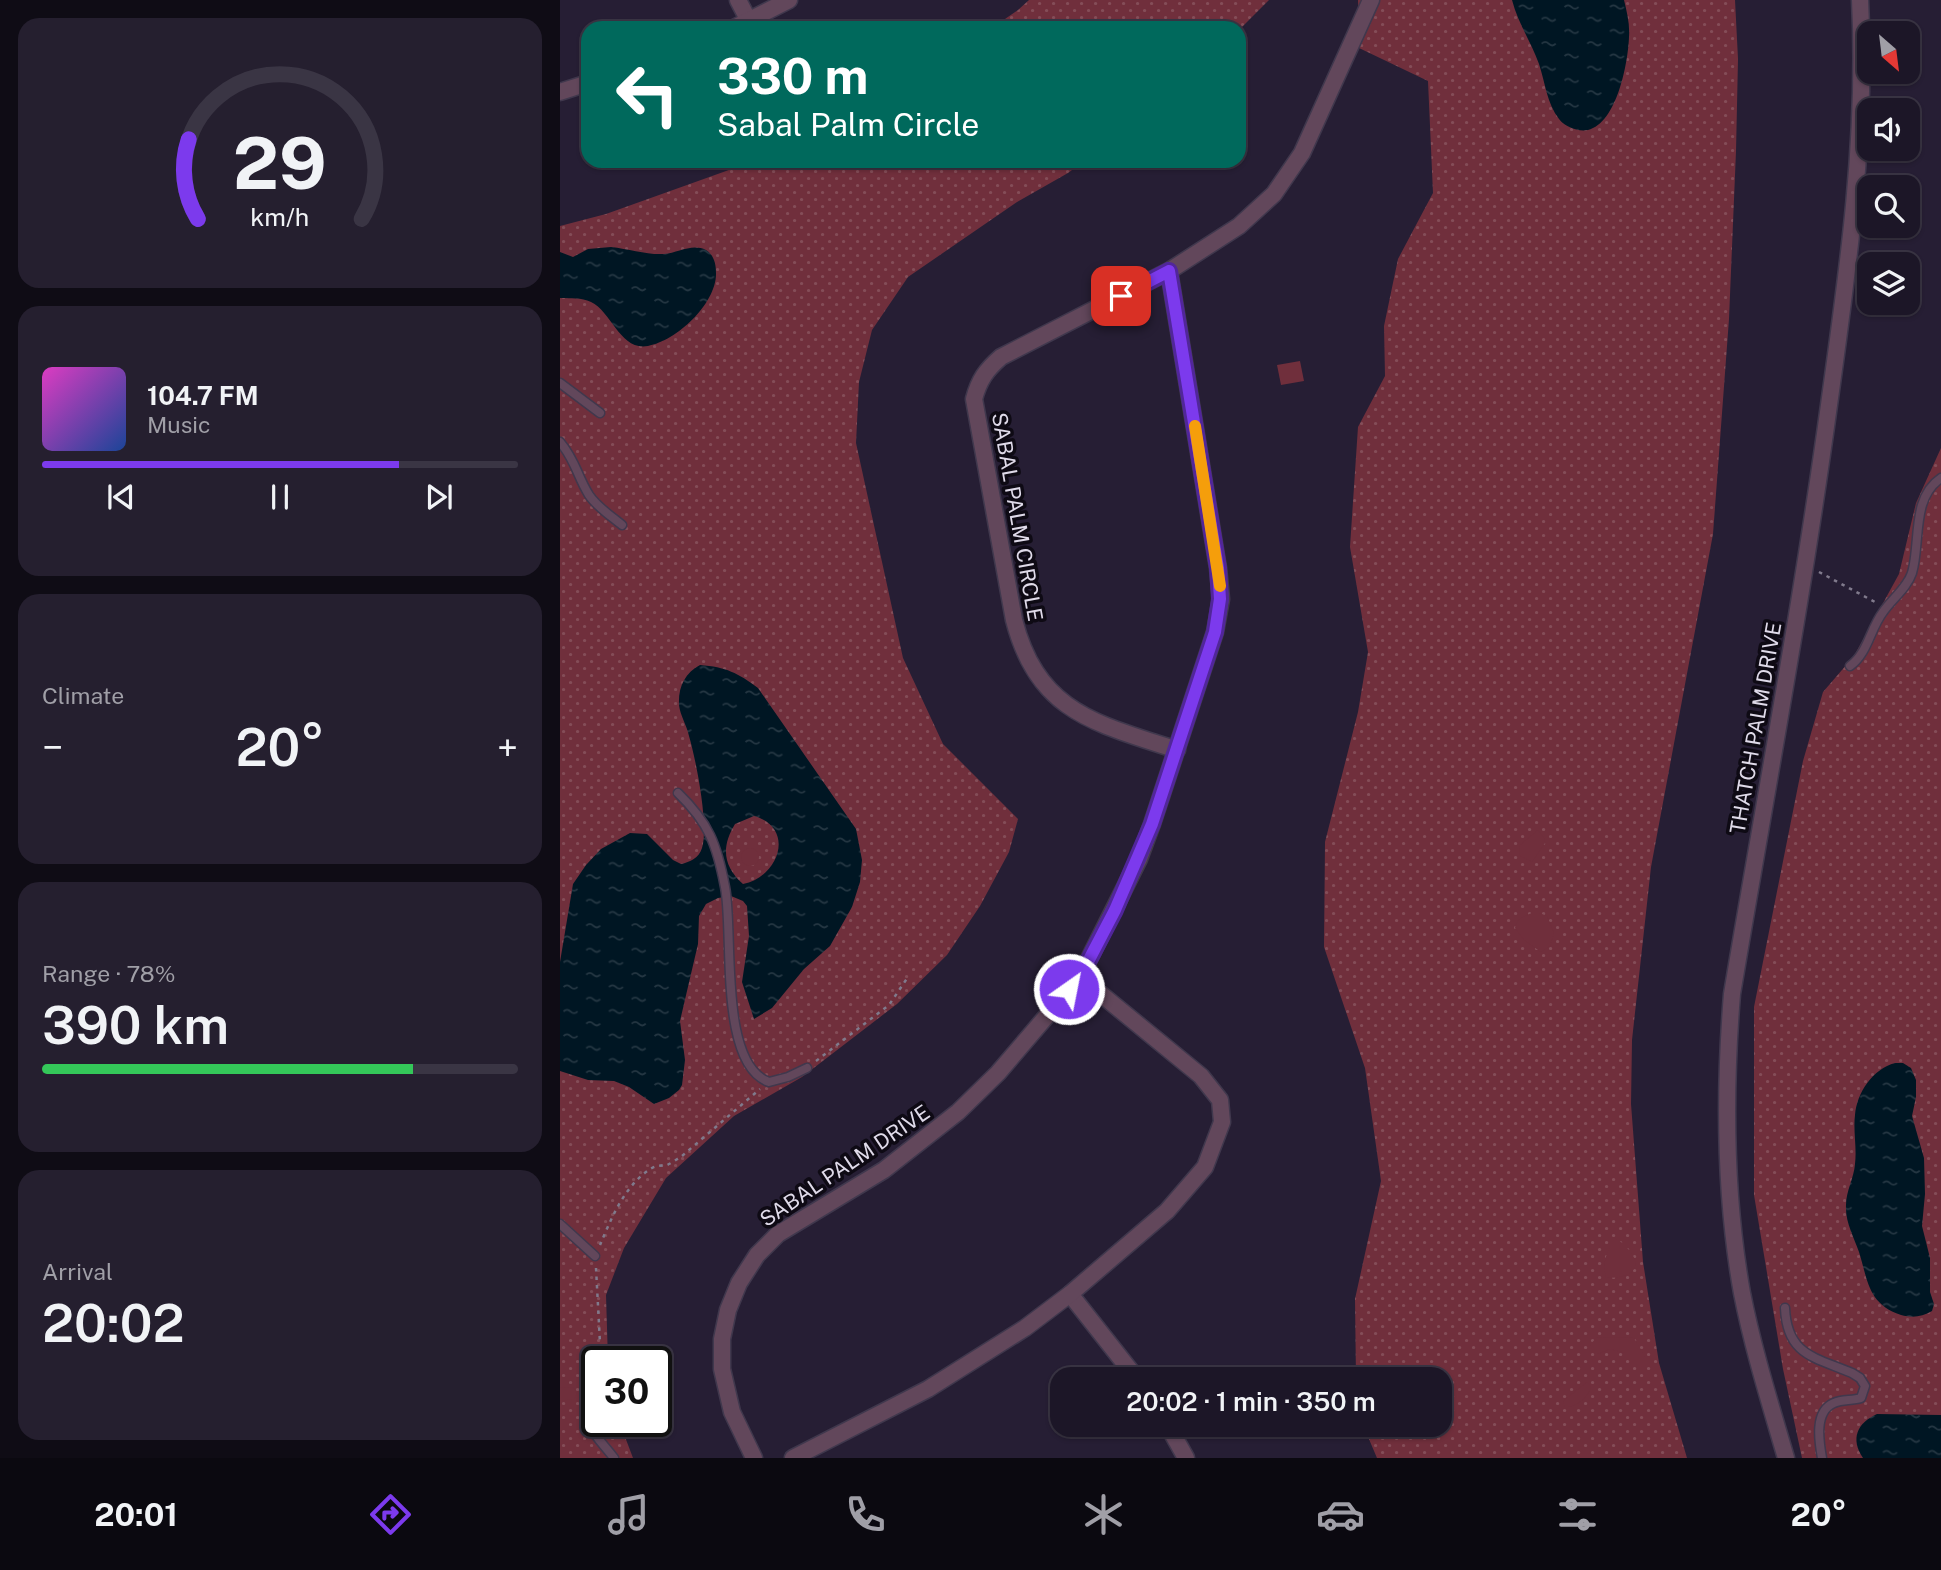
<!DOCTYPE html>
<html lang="en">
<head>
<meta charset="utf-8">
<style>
  :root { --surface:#1c1627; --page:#251f2f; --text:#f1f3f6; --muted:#a09fa7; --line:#3a3544; --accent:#7c3aed }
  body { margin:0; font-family:"Public Sans",sans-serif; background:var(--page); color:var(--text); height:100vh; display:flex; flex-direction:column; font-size:26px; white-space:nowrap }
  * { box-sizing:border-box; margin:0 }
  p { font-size:23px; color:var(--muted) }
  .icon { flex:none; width:38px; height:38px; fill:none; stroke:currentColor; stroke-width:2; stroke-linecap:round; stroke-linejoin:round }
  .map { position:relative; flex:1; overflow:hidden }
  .side { display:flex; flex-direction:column; gap:18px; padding:18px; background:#0f0c15; width:560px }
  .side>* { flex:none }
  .top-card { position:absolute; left:21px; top:21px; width:665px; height:147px; border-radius:21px; box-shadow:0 2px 5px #0004,0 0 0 2px var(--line); background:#00695c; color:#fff; overflow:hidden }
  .needle { width:46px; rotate:152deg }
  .fabs { position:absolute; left:1297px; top:21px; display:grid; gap:14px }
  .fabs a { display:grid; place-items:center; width:63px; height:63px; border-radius:14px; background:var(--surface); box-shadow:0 2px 5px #0004,0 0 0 2px var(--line); font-size:35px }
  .speed { position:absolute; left:21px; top:1346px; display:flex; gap:14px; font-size:35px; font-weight:700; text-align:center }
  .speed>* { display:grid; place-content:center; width:91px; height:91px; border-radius:50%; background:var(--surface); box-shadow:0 2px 5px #0004,0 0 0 2px var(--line); line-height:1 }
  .speed .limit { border:4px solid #111; border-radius:10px; background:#fff; color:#111 }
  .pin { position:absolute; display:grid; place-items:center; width:60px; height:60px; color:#fff; margin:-30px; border-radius:14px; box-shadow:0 4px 10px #0006 }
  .me { position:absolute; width:77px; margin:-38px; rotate:33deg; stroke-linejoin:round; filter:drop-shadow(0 0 5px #0008) }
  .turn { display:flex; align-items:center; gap:24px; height:147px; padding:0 21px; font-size:32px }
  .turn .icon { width:91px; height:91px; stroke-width:2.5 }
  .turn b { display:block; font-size:49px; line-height:60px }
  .big { font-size:52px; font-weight:600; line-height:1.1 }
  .side .widget { flex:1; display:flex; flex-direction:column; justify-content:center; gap:10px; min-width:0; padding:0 24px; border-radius:21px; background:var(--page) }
  .side .dial { align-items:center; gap:0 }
  .dial svg { height:182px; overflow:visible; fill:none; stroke:var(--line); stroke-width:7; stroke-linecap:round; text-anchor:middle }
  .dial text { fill:var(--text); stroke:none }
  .song { display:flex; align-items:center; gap:21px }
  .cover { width:84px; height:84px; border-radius:10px; background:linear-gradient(135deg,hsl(310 70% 55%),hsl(220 70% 35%)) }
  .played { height:7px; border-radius:4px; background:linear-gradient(90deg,var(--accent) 75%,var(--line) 75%) }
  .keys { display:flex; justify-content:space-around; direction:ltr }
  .heat { display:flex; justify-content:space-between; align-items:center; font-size:38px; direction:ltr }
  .charge { height:10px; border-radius:5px; background:linear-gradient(90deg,#34c759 78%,var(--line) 0) }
  .trip { position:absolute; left:490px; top:1367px; width:402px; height:70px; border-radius:21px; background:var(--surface); box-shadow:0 2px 5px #0004,0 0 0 2px var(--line); font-weight:600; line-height:70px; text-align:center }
  .tabs { display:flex; height:112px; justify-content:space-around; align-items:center; background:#0b0910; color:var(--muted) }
  .tabs .icon { width:49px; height:49px }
  .tabs .on { color:var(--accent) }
  .tabs b { font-size:32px; color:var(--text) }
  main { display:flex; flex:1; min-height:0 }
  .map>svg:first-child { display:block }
  .grass { fill:url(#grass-dots) }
  .garden { fill:#702f3c }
  .water { fill:url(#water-ripples); fill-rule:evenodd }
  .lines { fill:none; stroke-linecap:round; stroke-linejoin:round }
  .lane-casing { stroke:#40384d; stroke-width:11 }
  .street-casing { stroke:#40384d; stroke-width:19 }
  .path { stroke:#807a8c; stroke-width:2.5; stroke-dasharray:3.5 5; stroke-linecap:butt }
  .lane { stroke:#62475b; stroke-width:8 }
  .street { stroke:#62475b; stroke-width:16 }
  .route-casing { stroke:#51269a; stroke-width:18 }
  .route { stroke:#7c3aed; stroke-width:12 }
  .slow { stroke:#f59e0b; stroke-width:12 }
  .labels { text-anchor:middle; stroke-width:7; stroke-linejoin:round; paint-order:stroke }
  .street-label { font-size:21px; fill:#dfdae9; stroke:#0e0a14 }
</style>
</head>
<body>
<main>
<section class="side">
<div class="widget dial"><svg viewBox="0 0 100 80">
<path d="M14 69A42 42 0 1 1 86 69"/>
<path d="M14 69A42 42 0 0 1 10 34" stroke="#7c3aed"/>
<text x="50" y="56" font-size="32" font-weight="700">29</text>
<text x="50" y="72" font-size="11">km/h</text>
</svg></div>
<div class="widget">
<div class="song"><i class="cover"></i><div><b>104.7 FM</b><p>Music</p></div></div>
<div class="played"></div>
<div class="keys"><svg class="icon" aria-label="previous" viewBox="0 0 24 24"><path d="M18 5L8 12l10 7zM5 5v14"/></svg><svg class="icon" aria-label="pause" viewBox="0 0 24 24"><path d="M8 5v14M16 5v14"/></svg><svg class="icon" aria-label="next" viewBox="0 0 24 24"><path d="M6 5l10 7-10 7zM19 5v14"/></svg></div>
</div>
<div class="widget"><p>Climate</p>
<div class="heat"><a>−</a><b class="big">20°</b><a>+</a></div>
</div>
<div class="widget"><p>Range · 78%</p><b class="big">390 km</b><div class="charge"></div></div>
<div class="widget"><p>Arrival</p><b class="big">20:02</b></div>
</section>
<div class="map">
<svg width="1381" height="1458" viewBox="0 0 1381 1458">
  <defs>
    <pattern id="grass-dots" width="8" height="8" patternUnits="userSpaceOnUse" patternTransform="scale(1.75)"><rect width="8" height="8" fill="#702f3c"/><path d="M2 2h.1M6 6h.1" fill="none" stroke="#844d58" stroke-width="1.8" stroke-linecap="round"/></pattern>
    <pattern id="water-ripples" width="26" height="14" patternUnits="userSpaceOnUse" patternTransform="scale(1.75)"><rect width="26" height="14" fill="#001623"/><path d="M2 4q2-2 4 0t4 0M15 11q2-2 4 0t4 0" fill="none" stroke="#253743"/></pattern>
  </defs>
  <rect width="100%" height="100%" fill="#261e34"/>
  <g class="grass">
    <path d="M469,0H709L679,30V28H432L458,10Z"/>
    <path d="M798,0H1175L1178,59L1176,151L1169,319L1153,534L1091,867L1072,1040L1071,1104L1083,1262L1099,1363L1127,1458H817L803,1425L880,1424V1379H796L795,1299L821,1181L805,1068L764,947L765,842L798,712L808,652L790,547L798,427L825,376L824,326L838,259L873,193L868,81L799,48Z"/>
    <path d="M194,161H524L508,173L457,202L348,277L312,330L299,382L296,443L343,658L383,744L458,819L449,852L420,906L387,955L337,1004L242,1077L174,1116L106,1178L64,1248L46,1295L48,1361L37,1362V1421H59L73,1458H0V226L46,214Z"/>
    <path d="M1381,448V1458H1242L1223,1369L1194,1195V1007L1243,761L1263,692L1294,656L1339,574L1356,503Z"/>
  </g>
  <g class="garden">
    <path d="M740,361L744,381L721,385L717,365Z"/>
    <path d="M978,830L984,838L985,843L972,862L959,855L960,845Z"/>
    <circle cx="190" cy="857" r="9"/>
    <path d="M972,913H979L987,916L994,933L990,946L981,952L964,940L955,928C957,918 963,917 972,913Z"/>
    <path d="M1057,1239C1084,1259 1082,1278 1046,1278C1042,1263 1046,1250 1057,1239Z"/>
    <path d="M1037,1337L1074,1338L1085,1357V1364H1077L1065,1353L1050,1349L1038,1354L1030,1345Z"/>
    <path d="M1027,1382L1031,1386C1029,1397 1015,1408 1005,1407L1003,1401Z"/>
    <path d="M13,1387L17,1394L14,1399L0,1401V1388Z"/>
  </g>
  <g class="water">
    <path d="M952,0H1064C1067,12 1070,25 1069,37C1068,63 1057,123 1028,130C1018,132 1005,127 999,119C987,104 985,82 979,64C971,42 958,23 952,0Z"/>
    <path d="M51,247C69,249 87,255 104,254C118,253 132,243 146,250C154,255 156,264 156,273C157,303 117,341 88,346C60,351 52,312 31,302C21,297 11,299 0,298V252L13,257L28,249Z"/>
    <path d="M140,665C166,667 178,673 198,688L296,829L302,860L300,882L292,907L270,946L244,969L212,1008L194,1019L182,982L189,936L187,906L183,901L171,896L158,898L146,904L139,916L138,944L120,1021L125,1060L122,1085L119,1090L109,1098L94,1104L69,1087L54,1081L28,1080L0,1071V962L13,884L26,865L41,849L70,833L87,834L113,860L121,864C130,862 139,858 142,848C149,825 136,760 129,736C127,726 120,715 119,705C118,687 125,673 140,665ZM194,816C236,828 219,877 183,884C163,866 161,847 175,824Z"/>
    <path d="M1335,1063H1343L1351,1068L1356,1080V1097L1352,1116L1364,1158L1365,1194L1362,1226L1370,1258V1292L1374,1304L1372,1311C1362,1317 1352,1318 1341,1315C1308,1304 1308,1281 1299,1252C1294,1237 1285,1222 1286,1205C1286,1191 1294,1178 1295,1164C1297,1147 1293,1131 1295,1115C1297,1092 1313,1069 1335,1063Z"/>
    <path d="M1317,1414L1381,1415V1458H1303C1290,1439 1297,1423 1317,1414Z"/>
  </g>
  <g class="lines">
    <defs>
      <g id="lane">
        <path d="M0,383L40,413"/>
        <path d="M0,442C16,461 17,476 29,495C37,507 51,516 62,525"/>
        <path d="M1290,666C1308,653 1310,629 1323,612C1332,599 1347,588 1352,573C1361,542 1351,498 1381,478"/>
        <path d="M118,793C149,823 157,845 165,887C174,932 158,1064 209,1082L228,1077L247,1068"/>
        <path d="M0,1224L35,1256"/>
        <path d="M1225,1308C1227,1355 1254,1357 1292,1373L1300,1378L1305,1386L1301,1398C1292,1401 1282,1399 1274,1403C1254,1411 1259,1441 1262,1458"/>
        <path d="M37,1399C26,1433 34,1432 54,1458"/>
      </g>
      <g id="street">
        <path d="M178,0L189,21"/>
        <path d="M174,28L229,0"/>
        <path d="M0,92L28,83"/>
        <path d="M617,750C536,723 478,713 454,620L414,399C419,380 426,370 441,357L609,271L679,226L714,194L742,153L811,0"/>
        <path d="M510,1294L577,1379"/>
        <path d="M607,1424L626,1458"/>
        <path d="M194,1458L172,1412L162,1369V1339L168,1310L179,1283L197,1255L218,1234L324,1170L398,1112L438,1073L520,977L579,859L592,824L655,632L661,599L658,568L609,271"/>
        <path d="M233,1458L368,1389L465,1328L510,1294L607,1211L645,1167L662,1122L660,1100L641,1076L520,977"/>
        <path d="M1226,1458C1210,1403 1193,1349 1182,1293C1164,1193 1164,1094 1172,994C1205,798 1242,602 1269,405C1288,270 1307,136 1300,0"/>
      </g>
    </defs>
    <use href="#lane" class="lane-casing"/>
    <use href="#street" class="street-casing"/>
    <g class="path">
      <path d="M1259,572L1315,602"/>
      <path d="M256,1061L329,1005L348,977"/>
      <path d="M40,1245C51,1219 65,1184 92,1168C97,1165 102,1166 107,1165C112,1163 117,1159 122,1156L200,1089"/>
      <path d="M36,1268L41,1362"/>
    </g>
    <use href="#lane" class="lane"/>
    <use href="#street" class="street"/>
  </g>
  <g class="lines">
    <defs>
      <path id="route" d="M509,989L520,977L555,910L592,824L655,632L660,599L658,568L609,271L561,296"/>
    </defs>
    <use href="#route" class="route-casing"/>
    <use href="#route" class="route"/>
    <path class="slow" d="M635,426L660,586"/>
  </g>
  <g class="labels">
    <g class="street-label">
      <text transform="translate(457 517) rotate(80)" y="7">SABAL PALM CIRCLE</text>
      <text transform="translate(1196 728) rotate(-80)" y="7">THATCH PALM DRIVE</text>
      <text transform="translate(285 1166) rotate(-34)" y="7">SABAL PALM DRIVE</text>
    </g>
  </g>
</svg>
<div class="fabs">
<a><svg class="needle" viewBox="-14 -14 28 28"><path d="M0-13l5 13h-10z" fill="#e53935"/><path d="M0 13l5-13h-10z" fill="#a09fa7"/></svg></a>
<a><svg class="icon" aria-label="sound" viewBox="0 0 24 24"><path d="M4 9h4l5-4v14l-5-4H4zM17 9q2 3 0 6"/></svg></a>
<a><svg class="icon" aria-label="search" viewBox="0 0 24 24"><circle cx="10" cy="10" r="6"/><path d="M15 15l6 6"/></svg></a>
<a><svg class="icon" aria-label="layers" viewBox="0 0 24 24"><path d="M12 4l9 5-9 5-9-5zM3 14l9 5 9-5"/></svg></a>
</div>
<div class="speed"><div class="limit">30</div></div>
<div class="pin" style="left:561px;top:296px;background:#d93025"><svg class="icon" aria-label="arrive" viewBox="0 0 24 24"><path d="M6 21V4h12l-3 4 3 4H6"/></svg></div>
<svg class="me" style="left:509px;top:989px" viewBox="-20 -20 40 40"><circle r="17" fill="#7c3aed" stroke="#fff" stroke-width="3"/><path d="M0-11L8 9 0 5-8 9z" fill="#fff"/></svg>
<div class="trip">20:02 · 1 min · 350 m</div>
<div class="top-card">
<div class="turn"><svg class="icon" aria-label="left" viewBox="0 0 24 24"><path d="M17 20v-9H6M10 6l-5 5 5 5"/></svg><div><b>330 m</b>Sabal Palm Circle</div></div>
</div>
</div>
</main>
<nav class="tabs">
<b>20:01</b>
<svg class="icon on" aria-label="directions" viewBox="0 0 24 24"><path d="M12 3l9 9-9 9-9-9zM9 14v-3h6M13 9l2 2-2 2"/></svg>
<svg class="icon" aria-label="music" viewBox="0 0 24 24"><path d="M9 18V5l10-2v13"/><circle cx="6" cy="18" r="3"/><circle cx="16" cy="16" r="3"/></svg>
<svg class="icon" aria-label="phone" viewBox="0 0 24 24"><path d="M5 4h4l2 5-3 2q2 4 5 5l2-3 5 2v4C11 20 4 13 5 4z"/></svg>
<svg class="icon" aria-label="climate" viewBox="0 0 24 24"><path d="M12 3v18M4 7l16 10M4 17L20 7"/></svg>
<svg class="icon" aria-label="car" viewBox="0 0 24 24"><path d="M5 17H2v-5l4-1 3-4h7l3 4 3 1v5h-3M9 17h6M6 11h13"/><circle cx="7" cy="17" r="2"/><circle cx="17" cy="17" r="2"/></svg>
<svg class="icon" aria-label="filters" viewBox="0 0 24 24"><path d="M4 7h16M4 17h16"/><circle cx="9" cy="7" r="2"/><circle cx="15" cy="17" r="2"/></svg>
<b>20°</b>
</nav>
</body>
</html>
